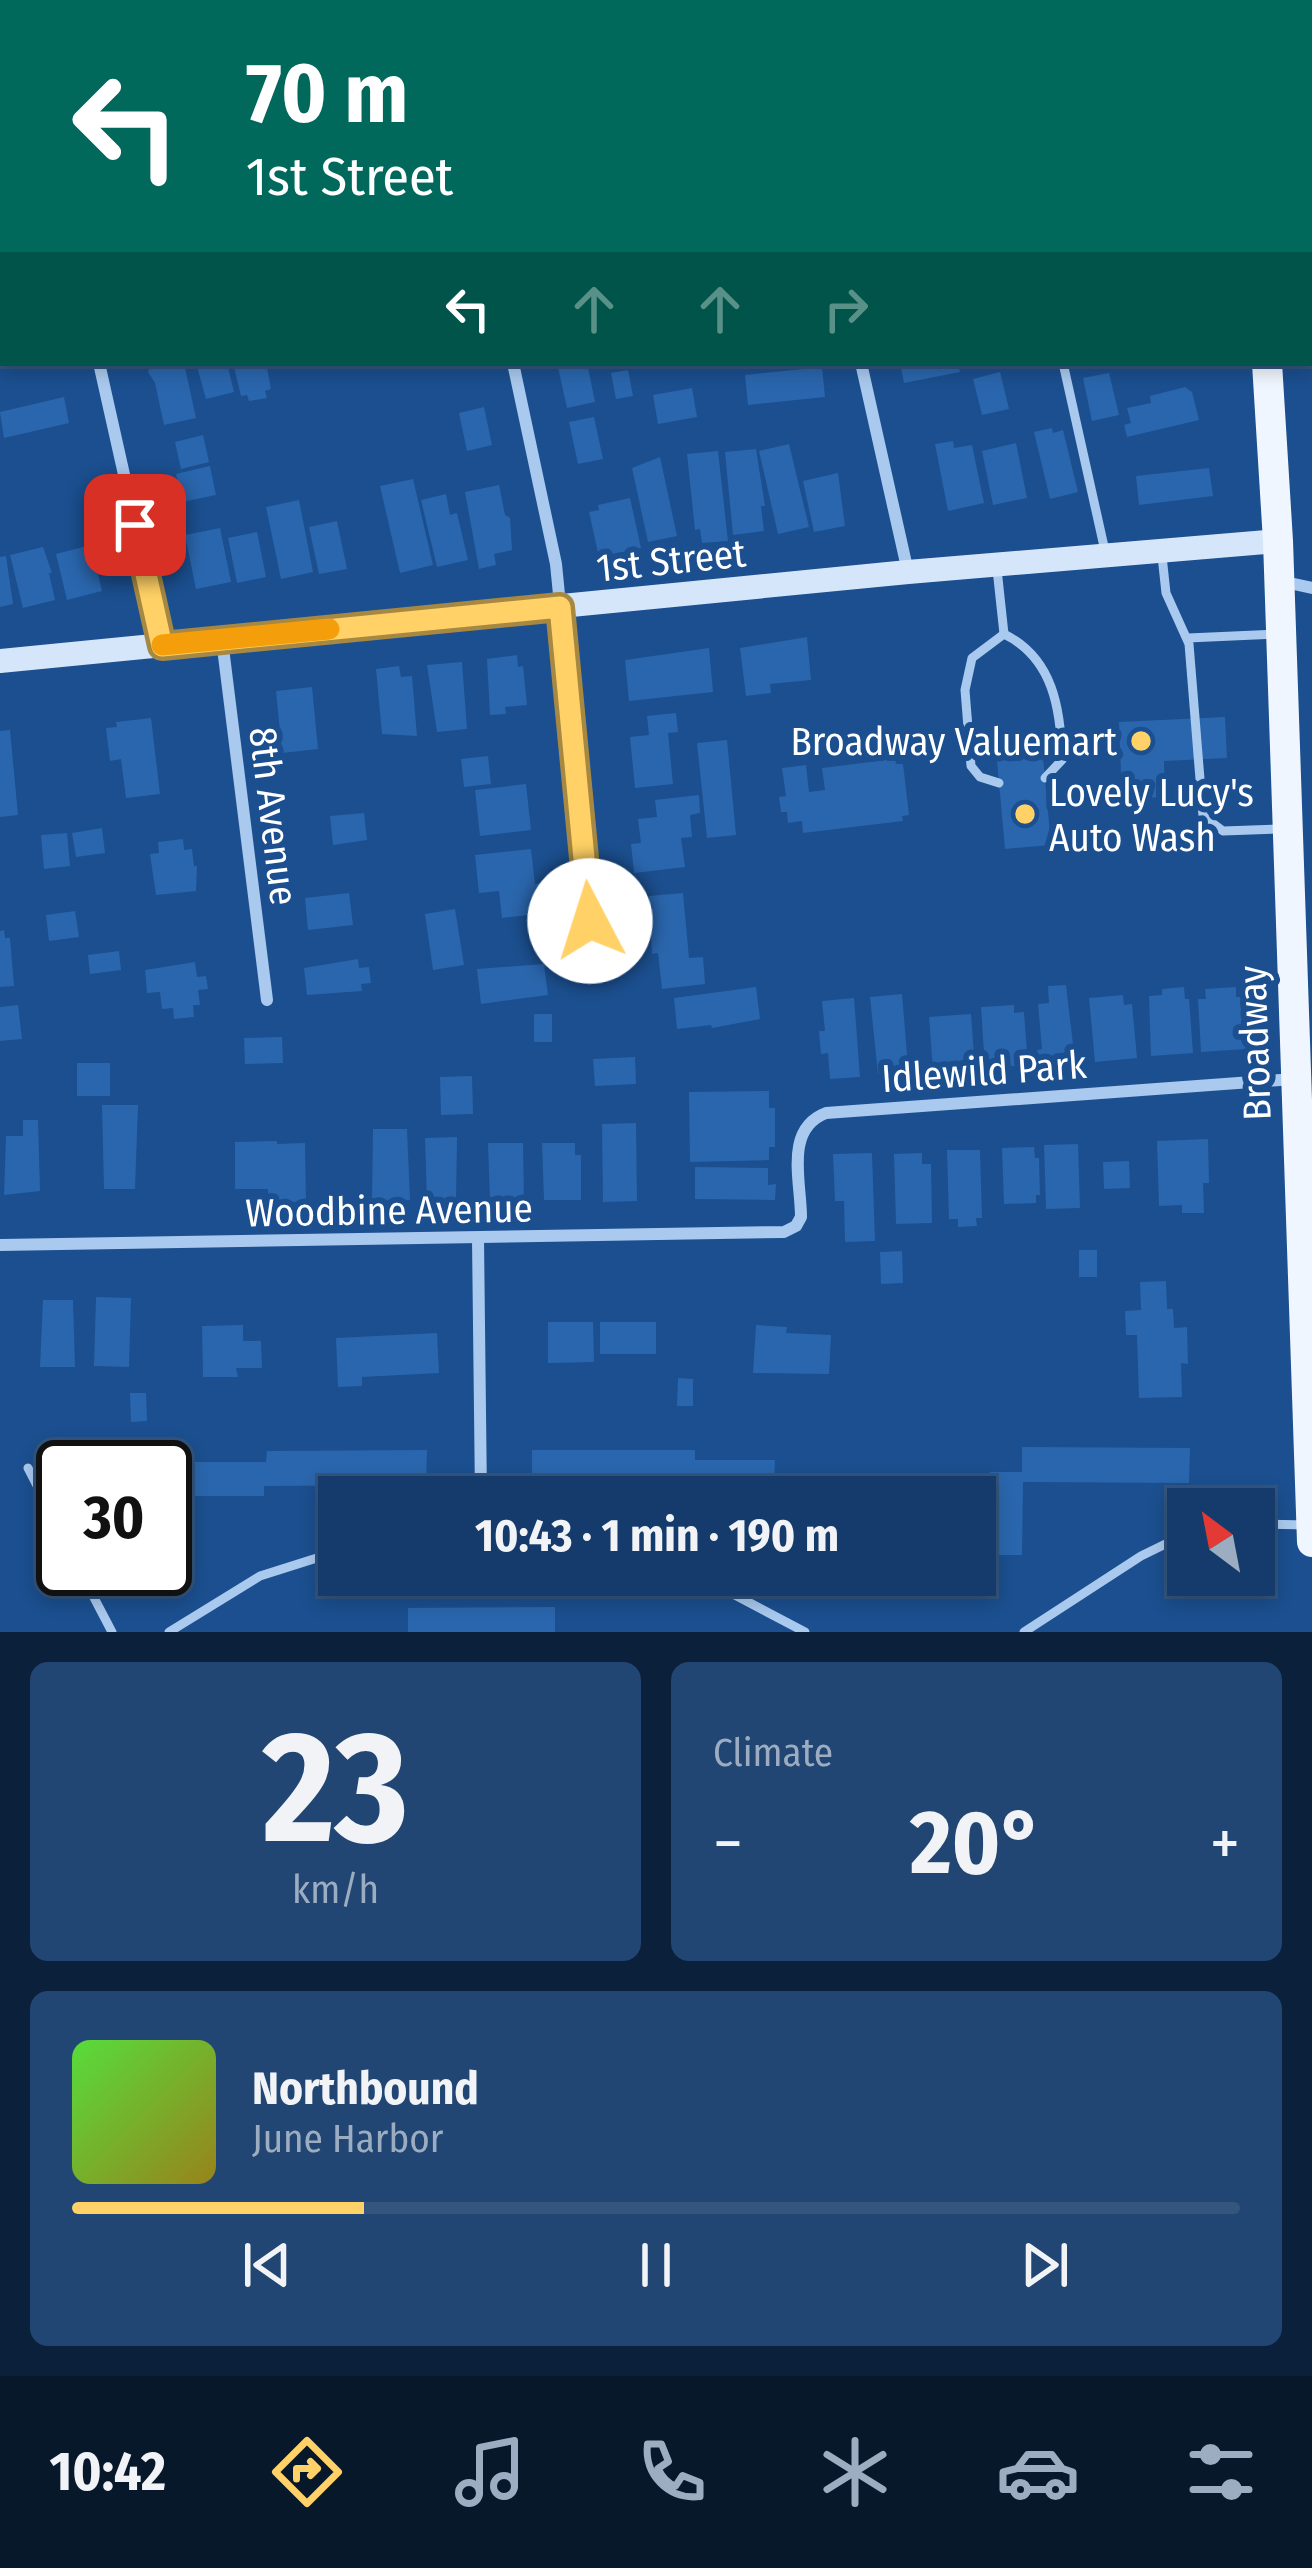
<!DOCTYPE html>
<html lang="en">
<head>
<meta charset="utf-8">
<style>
  :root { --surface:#143b6b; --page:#214673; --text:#f1f3f6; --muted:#9dadc1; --line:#33557e; --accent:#ffd166 }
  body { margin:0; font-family:"Fira Sans Condensed",sans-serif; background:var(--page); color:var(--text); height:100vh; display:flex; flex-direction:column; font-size:45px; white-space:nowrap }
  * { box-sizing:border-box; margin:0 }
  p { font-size:39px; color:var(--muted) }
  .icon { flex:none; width:66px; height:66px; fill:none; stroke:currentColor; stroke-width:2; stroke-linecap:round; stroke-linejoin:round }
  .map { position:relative; height:1632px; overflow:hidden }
  .side { display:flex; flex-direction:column; gap:30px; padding:30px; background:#0b203b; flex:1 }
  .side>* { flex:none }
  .top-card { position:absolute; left:0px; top:0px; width:1314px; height:366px; box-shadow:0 6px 18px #0003,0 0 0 3px var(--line); background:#00695c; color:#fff; overflow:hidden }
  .needle { width:78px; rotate:328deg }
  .buttons { position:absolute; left:1167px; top:1488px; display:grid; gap:24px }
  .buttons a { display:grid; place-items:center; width:108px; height:108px; border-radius:0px; background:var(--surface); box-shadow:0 6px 18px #0003,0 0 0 3px var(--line); font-size:60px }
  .speed { position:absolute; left:36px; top:1440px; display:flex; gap:24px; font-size:60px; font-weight:700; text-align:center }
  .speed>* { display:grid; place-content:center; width:156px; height:156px; border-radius:50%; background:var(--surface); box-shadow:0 6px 18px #0003,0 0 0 3px var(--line); line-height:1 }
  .speed .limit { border:6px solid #111; border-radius:18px; background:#fff; color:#111 }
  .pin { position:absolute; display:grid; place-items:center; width:102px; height:102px; color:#fff; margin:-51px; border-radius:24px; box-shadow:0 6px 18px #0006 }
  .me { position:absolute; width:132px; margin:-66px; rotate:355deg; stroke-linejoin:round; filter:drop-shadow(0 0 9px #0008) }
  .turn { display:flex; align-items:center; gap:42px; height:252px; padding:0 48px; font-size:54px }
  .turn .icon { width:156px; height:156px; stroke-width:2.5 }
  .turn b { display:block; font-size:84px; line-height:102px }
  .lanes { display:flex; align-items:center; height:114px; padding:0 48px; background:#0003; justify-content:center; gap:60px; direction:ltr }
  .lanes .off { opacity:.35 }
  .big { font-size:90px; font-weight:700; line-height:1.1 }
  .side .card { flex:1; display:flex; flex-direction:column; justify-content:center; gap:18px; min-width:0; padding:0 42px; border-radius:18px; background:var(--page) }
  .side .dial { align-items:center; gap:0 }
  .dial b { font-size:156px; line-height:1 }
  .song { display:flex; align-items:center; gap:36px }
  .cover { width:144px; height:144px; border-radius:18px; background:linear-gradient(135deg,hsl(110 70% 55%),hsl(50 70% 35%)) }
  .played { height:12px; border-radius:6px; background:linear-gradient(90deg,var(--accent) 25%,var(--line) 25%) }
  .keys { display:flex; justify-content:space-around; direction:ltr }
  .heat { display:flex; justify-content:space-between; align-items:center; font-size:66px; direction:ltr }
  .side .tiles { flex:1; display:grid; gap:30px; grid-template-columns:1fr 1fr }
  .card:last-child { grid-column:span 2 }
  .trip { position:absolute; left:318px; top:1476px; width:678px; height:120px; border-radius:0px; background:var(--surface); box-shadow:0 6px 18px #0003,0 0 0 3px var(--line); font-weight:700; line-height:120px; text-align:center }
  .tab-bar { display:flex; height:192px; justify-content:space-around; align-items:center; background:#08182b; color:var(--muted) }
  .tab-bar .icon { width:84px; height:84px }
  .tab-bar .selected { color:var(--accent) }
  .tab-bar b { font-size:54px; color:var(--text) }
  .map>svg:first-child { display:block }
  .building { fill:#2a66ad }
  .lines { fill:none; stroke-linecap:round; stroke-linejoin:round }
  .lane { stroke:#a9c9ee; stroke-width:9 }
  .street { stroke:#a9c9ee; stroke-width:12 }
  .secondary { stroke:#d6e6fa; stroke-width:24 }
  .primary { stroke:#f0f6ff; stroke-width:30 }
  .route-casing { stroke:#a68842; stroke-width:30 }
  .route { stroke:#ffd166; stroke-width:21 }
  .slow { stroke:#f59e0b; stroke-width:21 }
  .poi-dot { fill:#ffd166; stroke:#1b4f8f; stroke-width:4.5 }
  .labels { text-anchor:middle; stroke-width:12; stroke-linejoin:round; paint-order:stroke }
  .street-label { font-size:39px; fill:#fff; stroke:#1b4f8f }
  .poi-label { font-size:39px; fill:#fff; stroke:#1b4f8f; text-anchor:end }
</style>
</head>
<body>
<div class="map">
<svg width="1312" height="1632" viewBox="0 0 1312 1632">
  <rect width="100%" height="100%" fill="#1b4f8f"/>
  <g class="building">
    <path d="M151,363H184L196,418L164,425L155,383L148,372Z"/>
    <path d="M196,363H227L234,392L206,399Z"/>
    <path d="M233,363H266L271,389L265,391L267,398L249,401L247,395L241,396Z"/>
    <path d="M557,363H587L595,402L567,408Z"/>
    <path d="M900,363H958L960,372L904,383Z"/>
    <path d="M822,367L825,397L748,405L745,375Z"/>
    <path d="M628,370L633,396L616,399L611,373Z"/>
    <path d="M1000,372L1009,409L982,415L973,379Z"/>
    <path d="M1109,373L1119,415L1092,421L1083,378Z"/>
    <path d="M1185,387L1192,392L1199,420L1127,437L1124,425L1131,423L1127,408L1151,403L1150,396Z"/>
    <path d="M692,388L697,417L658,424L653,395Z"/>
    <path d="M64,397L69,423L4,438L0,412Z"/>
    <path d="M484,407L492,445L467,451L459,413Z"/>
    <path d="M594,417L603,459L578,464L569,422Z"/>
    <path d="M1052,428L1053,433L1063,430L1078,492L1050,499L1034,432Z"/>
    <path d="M203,435L209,462L181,469L175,442Z"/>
    <path d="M953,441L954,448L972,445L984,503L948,511L935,444Z"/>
    <path d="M1016,443L1027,498L993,505L982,451Z"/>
    <path d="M789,444L809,527L778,534L759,451Z"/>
    <path d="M756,449L765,506H761L764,531L733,535L725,452Z"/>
    <path d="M718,451L728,541L702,543L700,529L695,530L687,454Z"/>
    <path d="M660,457L677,536L648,542L632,468Z"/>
    <path d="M210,466L216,495L182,502L176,474Z"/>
    <path d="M1209,468L1213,496L1139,505L1136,476Z"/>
    <path d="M838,473L845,526L814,532L803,481Z"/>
    <path d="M413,479L433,565L400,573L380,486Z"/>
    <path d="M499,485L505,515L510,518L512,550L494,554L496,565L479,569L465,492Z"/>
    <path d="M446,494L450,515L457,513L468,560L437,567L421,500Z"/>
    <path d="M630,498L641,548L599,557L589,512L599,510L598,505Z"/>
    <path d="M299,500L313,572L281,579L266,507Z"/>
    <path d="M337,521L347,569L319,574L309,527Z"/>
    <path d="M220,528L231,582L196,589L185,535Z"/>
    <path d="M257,532L266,577L237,583L228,538Z"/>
    <path d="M91,545L102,591L67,600L56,554Z"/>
    <path d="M43,547L52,573H49L55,600L23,608L10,555Z"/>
    <path d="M6,556L13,604L0,607V557Z"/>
    <path d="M807,637L811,680L770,684L771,693L746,696L740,648Z"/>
    <path d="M709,648L713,692L629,701L625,660Z"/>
    <path d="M517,655L518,667L523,666L527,705L505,707L506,714L490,715L487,659Z"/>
    <path d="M462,662L467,729L437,732L427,665Z"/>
    <path d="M399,666L401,677L412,676L417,736L382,734L376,669Z"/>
    <path d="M312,687L318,749L282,753L276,691Z"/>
    <path d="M676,713L678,732L668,733L673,784L635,788L630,737L649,735L647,716Z"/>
    <path d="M1225,717L1227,758L1164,761L1165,797L1122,799L1119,722Z"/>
    <path d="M151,718L160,794L126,798L121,759L110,761L106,728L117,727L116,722Z"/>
    <path d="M10,730L18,815L0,817V731Z"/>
    <path d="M1041,735L1051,845L1005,849L995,739Z"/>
    <path d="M727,740L736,835L707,838L697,743Z"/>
    <path d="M488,756L491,784L464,787L461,759Z"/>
    <path d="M895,759L896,764H903L909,815L902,816L903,821L803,833L802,821L788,823L787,812H781L779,797L786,796L782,768L806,765L809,792L825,790L822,768Z"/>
    <path d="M526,784L531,830L480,836L475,790Z"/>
    <path d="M699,795L700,813L690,815L692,837L681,838L685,867L634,873L631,844L641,843L638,819L657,817L655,800Z"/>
    <path d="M364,813L367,840L333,845L330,816Z"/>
    <path d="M102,828L105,853L76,857L72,833Z"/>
    <path d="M67,833L70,866L44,869L41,835Z"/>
    <path d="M183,839L184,850L192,849L194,866H197L196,891L156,895L150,854L159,853L158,842Z"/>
    <path d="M531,849L535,884L541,883L543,896L536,897L538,914L502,918L499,891L479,893L475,855Z"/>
    <path d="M349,893L353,925L308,930L305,898Z"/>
    <path d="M683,893L689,958L703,957L705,984L662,989L658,953L652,954L649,896Z"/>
    <path d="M455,909L464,965L433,970L425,914Z"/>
    <path d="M75,911L79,937L49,941L46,915Z"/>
    <path d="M4,930L5,938H10L14,986L0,987V931Z"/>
    <path d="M119,951L121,970L90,974L88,955Z"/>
    <path d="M358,959L359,968L369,967L371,983L361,984L362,991L307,995L304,968Z"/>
    <path d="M195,962L197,977L206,976L208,989L198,990L200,1005H193L194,1017L174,1019L173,1008L162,1009L160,992L147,993L145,970Z"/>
    <path d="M544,964L548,995L481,1004L477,969Z"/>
    <path d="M1066,985L1075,1061L1039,1063L1037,1050L1042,1049L1038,1004L1049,1003L1048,986Z"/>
    <path d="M756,987L760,1019L712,1028L711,1025L677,1029L674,998Z"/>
    <path d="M1184,987L1185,999H1189L1193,1053L1151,1056L1149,996L1162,995V989Z"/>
    <path d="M1236,987V997H1243L1246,1049L1201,1052L1198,999H1206L1205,989Z"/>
    <path d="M902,994L908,1066L895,1067L896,1073L878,1074L870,997Z"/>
    <path d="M1123,995L1124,1005L1132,1004L1137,1058L1095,1062L1089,998Z"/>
    <path d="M854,998L860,1077L830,1079L828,1053L821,1054L819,1031H825L822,1001Z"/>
    <path d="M18,1005L22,1039L0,1041V1007Z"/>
    <path d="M1014,1005V1013L1024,1012L1028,1065L985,1068L981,1007Z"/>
    <rect x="534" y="1014" width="18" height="28"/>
    <path d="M971,1014L975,1068L933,1071L929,1017Z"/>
    <path d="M282,1037L283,1063L245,1064L244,1038Z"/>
    <path d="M635,1057L636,1084L595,1086L593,1059Z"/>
    <rect x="77" y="1063" width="33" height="33"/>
    <path d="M472,1076L473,1114L441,1115L440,1077Z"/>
    <path d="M769,1091V1108H775V1147H769V1160L690,1162L689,1092Z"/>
    <path d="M102,1105H138L135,1189H104Z"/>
    <path d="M23,1120H38L40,1191L4,1195L6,1136H23Z"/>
    <path d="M636,1123L637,1201L603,1202L602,1124Z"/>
    <path d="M373,1129H407L410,1200L372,1201Z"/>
    <path d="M457,1137L456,1201H427L425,1138Z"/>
    <path d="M1208,1139L1209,1183H1203L1204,1213H1182V1205L1159,1206L1157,1141Z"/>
    <path d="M277,1141V1144L305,1143L306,1202L268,1203V1189H235V1142Z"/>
    <path d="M488,1143H523L524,1200L490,1201Z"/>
    <path d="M542,1143H575V1155H581V1200H544Z"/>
    <path d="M1078,1144L1080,1208L1046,1209L1044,1145Z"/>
    <path d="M1034,1147L1035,1158H1039L1040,1195H1036V1203L1004,1204L1002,1148Z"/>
    <path d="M947,1150H980L982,1218H976L977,1226L958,1227V1219H949Z"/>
    <path d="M872,1153L875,1241L845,1242L844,1201H835L833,1154Z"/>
    <path d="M922,1153V1164H931L932,1223L896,1224L894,1154Z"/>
    <path d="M1129,1161L1130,1188L1104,1189L1103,1162Z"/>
    <path d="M695,1167L768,1168V1185L776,1184L775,1200L695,1199Z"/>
    <rect x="1079" y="1250" width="18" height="27"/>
    <path d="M902,1251L903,1283L881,1284L880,1252Z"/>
    <path d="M1166,1281L1167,1309H1173L1174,1328L1187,1327L1188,1364L1181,1363L1182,1397L1139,1398L1137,1335H1126L1125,1311L1141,1310L1140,1282Z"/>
    <path d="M96,1297L131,1298L129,1367L94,1366Z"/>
    <path d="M43,1300H73L75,1367H40Z"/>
    <path d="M548,1322H593L594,1362L548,1363Z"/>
    <rect x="600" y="1322" width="56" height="32"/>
    <path d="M243,1325V1341H261L262,1368H236L238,1377H203L202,1326Z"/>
    <path d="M756,1325L787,1327L786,1333L831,1335L829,1374L753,1373Z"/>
    <path d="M437,1333L439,1373L362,1377V1386L338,1387L336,1338Z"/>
    <path d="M678,1378L693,1379V1406H677Z"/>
    <path d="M130,1393H146L147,1421L131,1422Z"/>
    <path d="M1022,1447L1190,1448L1189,1483L1023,1482L1022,1555H989V1579H975V1544H990V1472H1022Z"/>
    <path d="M427,1450L426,1485L264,1486V1496H190V1567H165V1484H190V1462H266L267,1451Z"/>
    <path d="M532,1450H695V1460H775L774,1484H802L801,1497L699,1494V1484H532Z"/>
    <path d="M555,1607V1632H408V1608Z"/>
  </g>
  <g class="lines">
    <g class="lane">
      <path d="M983,0L984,3"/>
      <path d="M1063,363L1105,551"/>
      <path d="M1162,556L1166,593L1189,644L1203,816L1223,831L1280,829"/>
      <path d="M997,569L1004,634"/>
      <path d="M1188,638L1278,634"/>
      <path d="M999,783L980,777L971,766L965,690L972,658L1004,634C1053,658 1061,709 1062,760L1045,778"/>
      <path d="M28,1468L63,1536"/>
      <path d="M1254,1524L1309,1525"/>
      <path d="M79,1569L112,1632"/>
      <path d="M697,1575L805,1632"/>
      <path d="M169,1632L260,1576L339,1551"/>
      <path d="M1024,1632L1141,1556L1188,1533"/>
    </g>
    <g class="street">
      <path d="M17,0L18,3"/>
      <path d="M435,0L436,3"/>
      <path d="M781,0V3"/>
      <path d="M1174,0L1175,3"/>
      <path d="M99,363L162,644"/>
      <path d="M513,363L556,564L591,921"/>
      <path d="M861,363L908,572"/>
      <path d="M1280,581L1312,588"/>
      <path d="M222,640L267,1000"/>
      <path d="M478,1239L481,1497"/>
      <path d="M0,1245L784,1232L796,1226L801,1217C801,1181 784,1129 826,1113L1294,1079"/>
    </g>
    <path class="secondary" d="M0,661L908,572L1278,541"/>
    <g class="primary">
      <path d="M1253,0V3"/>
      <path d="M1267,363L1278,541L1312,1542"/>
    </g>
  </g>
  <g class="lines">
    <defs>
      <path id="route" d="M135,525L162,646L560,607L590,921"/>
    </defs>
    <use href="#route" class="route-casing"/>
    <use href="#route" class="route"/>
    <path class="slow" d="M162,645L329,629"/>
  </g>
  <g class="poi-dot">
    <circle cx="1141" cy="741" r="12"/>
    <circle cx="1025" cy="814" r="12"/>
  </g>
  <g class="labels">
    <g class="street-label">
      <text transform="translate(671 560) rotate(-6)" y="14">1st Street</text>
      <text transform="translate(274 816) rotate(83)" y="14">8th Avenue</text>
      <text transform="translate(1254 1043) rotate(-92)" y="14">Broadway</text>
      <text transform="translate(984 1071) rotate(-4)" y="14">Idlewild Park</text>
      <text transform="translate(389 1210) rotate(-1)" y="14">Woodbine Avenue</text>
    </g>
    <g class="poi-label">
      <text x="1117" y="755">Broadway Valuemart</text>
      <text x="1049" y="806" text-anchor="start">Lovely Lucy's<tspan x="1049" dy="45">Auto Wash</tspan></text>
    </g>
  </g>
</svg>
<div class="buttons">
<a><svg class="needle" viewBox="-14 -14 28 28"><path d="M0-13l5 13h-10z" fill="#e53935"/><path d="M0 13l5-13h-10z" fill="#9dadc1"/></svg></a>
</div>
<div class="speed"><div class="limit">30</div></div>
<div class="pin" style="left:135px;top:525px;background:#d93025"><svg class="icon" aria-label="arrive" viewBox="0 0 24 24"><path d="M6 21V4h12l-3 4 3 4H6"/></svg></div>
<svg class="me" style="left:590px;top:921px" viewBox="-20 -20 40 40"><circle r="19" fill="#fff"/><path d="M0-13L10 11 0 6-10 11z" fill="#ffd166"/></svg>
<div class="trip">10:43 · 1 min · 190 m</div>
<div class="top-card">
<div class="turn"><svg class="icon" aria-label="left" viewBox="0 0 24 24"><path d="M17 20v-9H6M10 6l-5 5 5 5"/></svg><div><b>70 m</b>1st Street</div></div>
<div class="lanes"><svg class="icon" aria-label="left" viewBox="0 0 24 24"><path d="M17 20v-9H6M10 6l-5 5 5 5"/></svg><svg class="icon off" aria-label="ahead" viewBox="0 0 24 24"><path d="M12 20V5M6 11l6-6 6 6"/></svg><svg class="icon off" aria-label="ahead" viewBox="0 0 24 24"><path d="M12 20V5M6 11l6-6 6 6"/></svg><svg class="icon off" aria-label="right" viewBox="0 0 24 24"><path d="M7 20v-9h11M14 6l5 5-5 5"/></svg></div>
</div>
</div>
<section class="side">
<div class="tiles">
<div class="card dial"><b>23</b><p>km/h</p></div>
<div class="card"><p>Climate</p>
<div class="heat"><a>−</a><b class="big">20°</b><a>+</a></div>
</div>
<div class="card">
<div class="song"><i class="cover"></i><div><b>Northbound</b><p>June Harbor</p></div></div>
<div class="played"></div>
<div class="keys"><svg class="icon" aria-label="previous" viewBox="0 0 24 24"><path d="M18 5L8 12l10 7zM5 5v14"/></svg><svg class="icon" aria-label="pause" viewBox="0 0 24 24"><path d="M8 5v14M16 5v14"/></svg><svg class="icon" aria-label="next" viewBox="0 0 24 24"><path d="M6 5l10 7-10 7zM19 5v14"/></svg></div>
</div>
</div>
</section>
<nav class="tab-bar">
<b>10:42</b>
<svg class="icon selected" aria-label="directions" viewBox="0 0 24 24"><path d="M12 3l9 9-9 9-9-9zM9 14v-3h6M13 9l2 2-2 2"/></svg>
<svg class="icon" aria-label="music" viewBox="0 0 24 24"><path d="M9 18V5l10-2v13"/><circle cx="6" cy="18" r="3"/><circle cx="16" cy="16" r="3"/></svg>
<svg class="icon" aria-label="phone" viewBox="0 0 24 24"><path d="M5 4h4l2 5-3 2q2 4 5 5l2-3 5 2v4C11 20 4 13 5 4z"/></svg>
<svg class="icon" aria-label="climate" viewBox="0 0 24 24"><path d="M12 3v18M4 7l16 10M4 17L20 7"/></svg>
<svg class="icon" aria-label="car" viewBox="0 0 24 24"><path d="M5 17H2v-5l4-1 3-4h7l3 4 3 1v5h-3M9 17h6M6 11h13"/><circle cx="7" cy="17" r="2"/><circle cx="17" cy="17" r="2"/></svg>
<svg class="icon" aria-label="filters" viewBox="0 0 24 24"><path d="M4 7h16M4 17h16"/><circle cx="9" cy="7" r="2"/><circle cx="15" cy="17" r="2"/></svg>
</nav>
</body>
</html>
